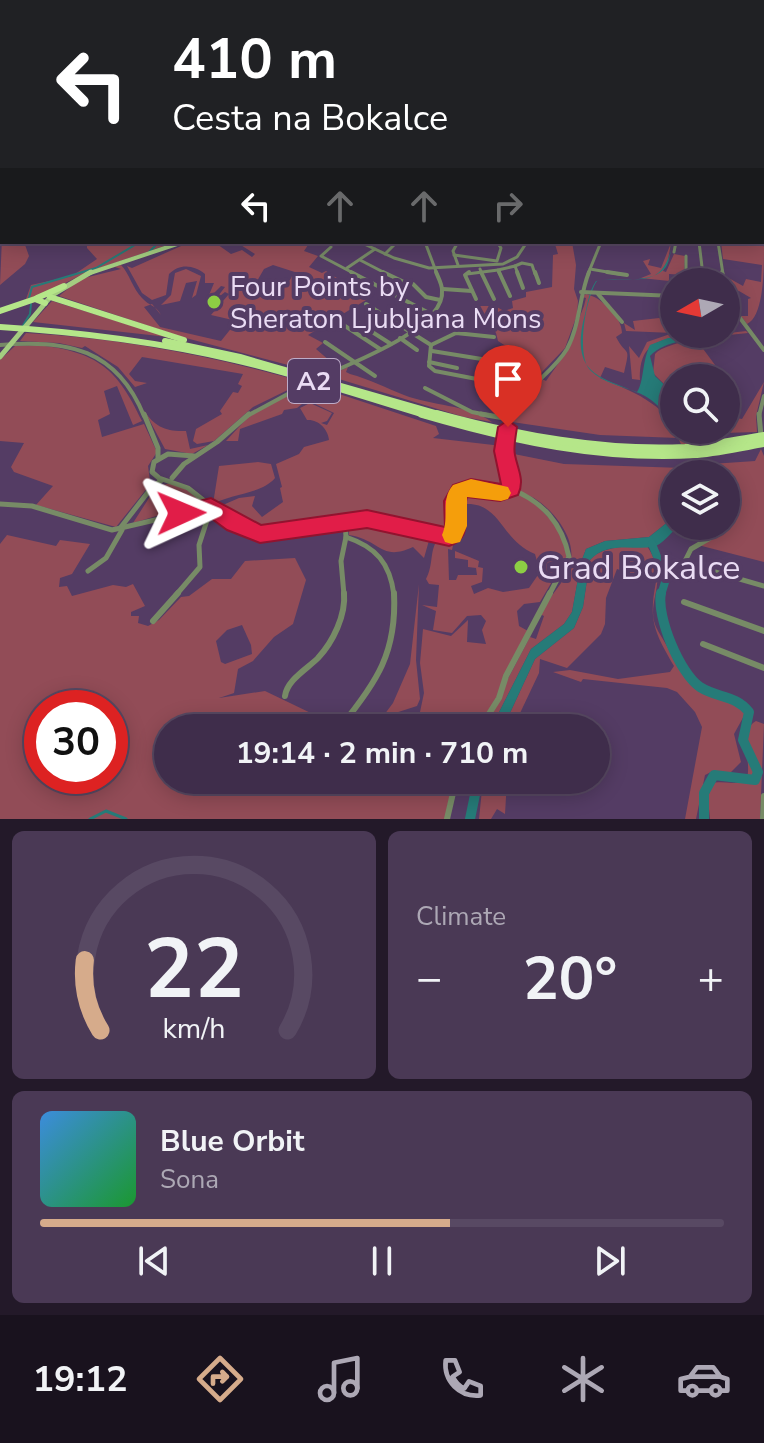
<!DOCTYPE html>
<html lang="en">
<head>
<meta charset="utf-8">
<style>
  :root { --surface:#3f2d4b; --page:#4a3955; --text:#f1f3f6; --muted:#ada8b5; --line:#584963; --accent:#d6ab8b }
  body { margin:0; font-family:"Nunito Sans",sans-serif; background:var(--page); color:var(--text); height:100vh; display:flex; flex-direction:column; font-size:30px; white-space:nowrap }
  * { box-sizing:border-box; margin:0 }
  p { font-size:26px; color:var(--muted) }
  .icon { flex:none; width:44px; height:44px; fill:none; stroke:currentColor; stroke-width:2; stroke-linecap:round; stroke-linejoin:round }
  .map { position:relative; height:819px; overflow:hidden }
  .details { display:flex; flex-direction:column; gap:12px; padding:12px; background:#231929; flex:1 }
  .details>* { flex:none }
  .guide { position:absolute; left:0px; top:0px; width:764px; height:244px; box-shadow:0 4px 20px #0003,0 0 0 2px var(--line); background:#202124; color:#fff; overflow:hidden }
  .needle { width:52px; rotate:261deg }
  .controls { position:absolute; left:660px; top:268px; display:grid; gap:16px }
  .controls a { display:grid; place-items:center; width:80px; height:80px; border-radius:50%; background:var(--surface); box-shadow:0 4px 20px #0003,0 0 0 2px var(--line); font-size:40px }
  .speed { position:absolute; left:24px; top:690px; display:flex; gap:16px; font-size:40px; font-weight:700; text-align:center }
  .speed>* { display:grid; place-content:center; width:104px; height:104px; border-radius:50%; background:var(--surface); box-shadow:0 4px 20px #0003,0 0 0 2px var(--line); line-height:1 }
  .speed .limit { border:12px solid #d22; background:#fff; color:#111 }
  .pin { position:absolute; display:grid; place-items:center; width:68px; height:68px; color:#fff; margin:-82px -34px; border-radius:50% 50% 50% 0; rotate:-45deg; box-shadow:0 0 8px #0007 }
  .pin .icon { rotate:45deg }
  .me { position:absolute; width:88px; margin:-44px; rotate:89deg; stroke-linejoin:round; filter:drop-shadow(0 0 6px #0008) }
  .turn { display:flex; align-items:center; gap:28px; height:168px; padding:0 40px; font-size:36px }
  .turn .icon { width:104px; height:104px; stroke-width:2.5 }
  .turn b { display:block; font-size:56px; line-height:68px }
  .lanes { display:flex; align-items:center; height:76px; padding:0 40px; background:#0003; justify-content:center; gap:40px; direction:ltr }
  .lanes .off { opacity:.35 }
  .big { font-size:60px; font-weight:700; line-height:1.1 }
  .details .card { flex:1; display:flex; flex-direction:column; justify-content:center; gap:12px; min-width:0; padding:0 28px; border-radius:12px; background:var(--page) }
  .details .dial { align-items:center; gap:0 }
  .dial svg { height:208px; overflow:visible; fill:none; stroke:var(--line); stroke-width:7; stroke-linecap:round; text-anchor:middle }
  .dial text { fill:var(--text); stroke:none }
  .song { display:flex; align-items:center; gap:24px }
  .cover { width:96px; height:96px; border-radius:12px; background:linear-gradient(135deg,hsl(210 70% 55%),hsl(130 70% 35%)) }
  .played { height:8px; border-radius:4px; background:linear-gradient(90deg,var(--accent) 60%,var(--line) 60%) }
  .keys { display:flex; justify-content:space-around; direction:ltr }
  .heat { display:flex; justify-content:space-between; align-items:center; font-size:44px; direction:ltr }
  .details .tiles { flex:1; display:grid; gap:12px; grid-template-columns:1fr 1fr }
  .card:last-child { grid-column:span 2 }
  .trip { position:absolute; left:154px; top:714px; width:456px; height:80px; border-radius:40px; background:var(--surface); box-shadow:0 4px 20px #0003,0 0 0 2px var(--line); font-weight:700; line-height:80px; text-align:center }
  .tab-bar { display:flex; height:128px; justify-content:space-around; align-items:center; background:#19121e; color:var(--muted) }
  .tab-bar .icon { width:56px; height:56px }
  .tab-bar .current { color:var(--accent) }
  .tab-bar b { font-size:36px; color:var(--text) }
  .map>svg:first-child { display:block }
  .green { fill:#924c57; fill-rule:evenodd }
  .water { fill:#267b78 }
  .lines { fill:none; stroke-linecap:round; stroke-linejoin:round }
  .stream-far1 { stroke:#267b78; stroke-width:2 }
  .stream { stroke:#267b78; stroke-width:3 }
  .river-far1 { stroke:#267b78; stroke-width:8 }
  .river { stroke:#267b78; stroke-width:10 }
  .minor-far4 { stroke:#778b66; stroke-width:2 }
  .minor-far3 { stroke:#778b66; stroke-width:3 }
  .minor-far2 { stroke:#778b66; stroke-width:4 }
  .minor-far1 { stroke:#778b66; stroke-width:5 }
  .minor { stroke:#778b66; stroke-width:6 }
  .major-far2 { stroke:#a4cd80; stroke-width:3 }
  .major-far1 { stroke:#a4cd80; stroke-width:4 }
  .major { stroke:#a4cd80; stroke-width:5 }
  .highway-far1 { stroke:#b5e689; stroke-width:6 }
  .highway { stroke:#b5e689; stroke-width:8 }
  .rail-casing { stroke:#cbbbd6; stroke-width:3 }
  .rail { stroke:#543c64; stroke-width:2; stroke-dasharray:3; stroke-linecap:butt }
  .route { fill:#e11d48; stroke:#92132f; stroke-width:2 }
  .slow { fill:#f59e0b }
  .poi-dot { fill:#8dce44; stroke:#543c64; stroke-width:3 }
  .labels { text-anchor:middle; stroke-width:8; stroke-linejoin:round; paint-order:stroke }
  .shield { fill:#543c64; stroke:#bdacc9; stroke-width:2 }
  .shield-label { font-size:26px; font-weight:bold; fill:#eadcf4 }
  .poi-label { font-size:28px; fill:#eadcf4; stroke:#543c64; text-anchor:start }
  .near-poi-label { font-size:34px; fill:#eadcf4; stroke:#543c64; text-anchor:start }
</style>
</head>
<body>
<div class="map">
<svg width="764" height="819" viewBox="0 0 764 819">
  <rect width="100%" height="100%" fill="#543c64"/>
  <g class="green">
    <path d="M0,0H193L202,2H2V148Z"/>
    <path d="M2,238V242H24L29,256L25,264L0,285Z"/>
    <path d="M87,242H176L85,273L38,297L26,299L31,285L72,276L97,259L87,248Z"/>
    <path d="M190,242H214L231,254L242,250L252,257L255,254L236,242H225H270L282,245L286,242H310L304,251L318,256L309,267L322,273L326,271L351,287C336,295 317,281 302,278L301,274L273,265L264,269L250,293L264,298L290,280L293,274C299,280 335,296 342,294C347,294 350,291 354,289L371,297L308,335L323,343L316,349L337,367L322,374L182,337L59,296L80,279L121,269L115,267L92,273L121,265C129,273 133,289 142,298C149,306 156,305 161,315L152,304L144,307L160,327L221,341L237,321L211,315L229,294L225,292L215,300L225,287L221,286L207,300L214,283H205V274C194,265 180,263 169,274L166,295L152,300L142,293L127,266L132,268Z"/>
    <path d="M558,242H572L576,265L574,289L578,301L577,315L565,348L521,394L504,388L503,385L518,354L498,341L496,333L479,306H495L504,311L513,308L512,301L526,297V292L552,287L553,255L558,254L555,244Z"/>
    <path d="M721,242H762L764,247C764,270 764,316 747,324L741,316H748V299L751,298L739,291L727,289L725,276L743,286L746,279L761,282L762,265L723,259Z"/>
    <path d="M671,243L668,260L663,271L666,272L674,254L685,256L684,275L669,274V281L641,278L651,274L643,261L650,259L648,265L661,268Z"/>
    <path d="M186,269L201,276L196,295L192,298L197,281L186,283L180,301L161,305L171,295L175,273Z"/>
    <path d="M586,294C601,297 622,317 622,333L616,337C627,358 631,344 624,373L605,367L600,378C643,395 665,406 687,444H681L678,438L600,435L512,422L520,401L542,379L546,381L565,354L584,306L586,298L582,297Z"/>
    <path d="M52,301L168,337L33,322Z"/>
    <path d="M659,318L674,320V334H696C664,340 639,338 640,380L632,379L629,346L639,358L647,342L673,333L626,331L624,323L635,330L633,321Z"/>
    <path d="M746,331L748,333L719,336L698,342L718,369L717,378H674V394L653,373L655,354C666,341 728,333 746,331Z"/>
    <path d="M26,333C121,338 212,356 304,382L253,407L214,441L197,444L193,441L196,429L222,414L220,411L233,392L238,393L242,386L238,384L243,374L142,357L129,374L135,381L147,383L135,387L118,367L85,346L82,348L59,343L20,341Z"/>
    <path d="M38,345C97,352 117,368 142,421L133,425L117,386L104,391L110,414L98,420L102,437L144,424L157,452L148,466L150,481L148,487L116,527L36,505L53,486L14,472L11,467L24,443L0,441V360L15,346Z"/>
    <path d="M348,367L346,372L350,374C369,379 386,388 404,395C432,406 466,404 492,422L464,417L329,376Z"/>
    <path d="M764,382L756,416L757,432L723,433L696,443L686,430H726V403L731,417L742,419Z"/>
    <path d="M309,384L436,426L439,434L433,438L502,446L510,477L509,488C491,493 475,482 456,490L452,500L455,524L447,534L361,517L266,532L216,508L239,498L255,496L252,506L262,517L283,502L280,488L282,487L276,464L299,454L304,447L329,440C328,429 318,419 307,420L300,408L310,403L332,413L327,421L321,423L327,425L334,413L307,400L297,408L284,410L282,414L240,429L238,441H226L249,416Z"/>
    <path d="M144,410C154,427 167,432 186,431L190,449L208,445L192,454L165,449Z"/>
    <path d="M761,449L764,456V562L698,545L716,534V530L708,526H726V474H716L711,464L755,461Z"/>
    <path d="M509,453L564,464L683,468L689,474H674V517L649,537L605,541L586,549L581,562L572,612L564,624L531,649L491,728H482L530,637L536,639L544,616L540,614C549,596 568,580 571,560C575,536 552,509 534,498C529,495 521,493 518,489C512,481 508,462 509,453Z"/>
    <path d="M258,462L271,464L275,478C262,494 229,494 213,504L219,466Z"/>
    <path d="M174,482L201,499L203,506H190L133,523L156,487Z"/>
    <path d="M466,490L497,494L514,493L532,500L559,529L567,556L540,602L524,604L517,611L519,626L528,631L497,698L477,728H367L389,717L420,712L424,693L420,663L423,629L451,636L468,620L467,642L486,644L482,630L486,621L481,615L467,616L452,633L433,630L436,611L422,605L437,607L439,585L429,584L426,579C434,564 429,551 438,539L454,541L452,550L448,549L449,580H456L458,575H477L476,568L468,567V560L455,558V551L479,561L478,567L483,568L482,582L471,586L474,594L488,588L503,592L529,588L540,572L535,554C499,540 501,497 458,505V496Z"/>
    <path d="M370,522L430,537L424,558L413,547C381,562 381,540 349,535V524Z"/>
    <path d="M7,535L56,546L60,540L90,544L72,574L60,578L59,587L67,586L72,596L113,585L126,587L133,584L145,606L131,612V616H139L138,623L148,626L159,620L181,597L189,596L212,579H231L245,561L295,558L306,580L293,624L274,637L253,661L238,669L234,693L219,698L265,691L342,728H168V780H453L445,819H0V544ZM242,625L251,645L252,654L225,664L221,662L216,641L227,630ZM42,708H110V776H42Z"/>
    <path d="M634,546H647C672,584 642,603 658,631C668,647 683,677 697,688C712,700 736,696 745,714L734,734L741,762L729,774L713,771L705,775L696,819H685L702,727L695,712L677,692L667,688L583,679L581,682L553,672L570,670L618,679L670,672L674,666C655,633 648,621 656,582L617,569L606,598L605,624L601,634L567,668L540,659L539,673L513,728H503L535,659L574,628L583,607L590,560C600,548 618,547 634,546Z"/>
    <path d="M419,584L416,660L420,699L417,706L361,724L347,725L384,715L393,703L410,664Z"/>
    <path d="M756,721L764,724L760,819H710L708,799L711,784C723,779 735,788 747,778C752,760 737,732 756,721Z"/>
    <path d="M483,780H507L505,814L497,809L491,819H479Z"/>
  </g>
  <g class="water">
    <path d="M673,242C662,294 637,274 597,281C586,297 575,357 591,371C602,382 623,387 637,392C644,382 642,361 650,345L668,338L714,334C693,341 666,339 650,356L655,376L674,394V423C665,412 654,400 641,394C602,377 572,376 583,322C587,309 588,292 596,281C615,277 653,285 666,267C670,260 671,248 673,242Z"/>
    <path d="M674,517V526H678C672,532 662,545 653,547C632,550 607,541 590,560L583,607L574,628L535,659L503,728H491L531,649L564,624L572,612L581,562L586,549L605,541L649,537Z"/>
  </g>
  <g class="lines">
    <g class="stream-far1">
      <path d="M419,2L433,0"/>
      <path d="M149,252L159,242"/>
      <path d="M29,298L32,287L96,268L140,242"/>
      <path d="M22,327L30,314L31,304"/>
    </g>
    <path class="stream" d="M90,819L106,811L126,819"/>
    <path class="river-far1" d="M652,544L666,579L661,595"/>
    <g class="river">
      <path d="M661,593C656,616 680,674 700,687C717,698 736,695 749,712L743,740L758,772L755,780L714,775L704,793V819"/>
      <path d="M470,819L478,780"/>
    </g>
    <g class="minor-far4">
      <path d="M108,0L105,1L114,0"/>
      <path d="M120,0L126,2"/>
      <path d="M331,0L336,2"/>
      <path d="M529,0L535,2"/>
      <path d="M598,0L603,2"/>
      <path d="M744,0L758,2"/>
      <path d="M53,1L58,0"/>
      <path d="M137,2H149"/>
      <path d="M282,2L289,0"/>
      <path d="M346,2L362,0"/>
      <path d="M376,2L389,0"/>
      <path d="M405,2L412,0"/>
      <path d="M634,2L649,0"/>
    </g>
    <g class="minor-far3">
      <path d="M360,242L394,258L429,268L503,264L517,257L527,242"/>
      <path d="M425,242L437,274"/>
      <path d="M458,242L453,251L458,265"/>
      <path d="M699,242L702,267"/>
      <path d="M718,242L723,274"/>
      <path d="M456,244L477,242"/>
      <path d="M331,247L321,256L355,274"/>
      <path d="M674,252L676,242"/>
      <path d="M385,254L397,242"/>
      <path d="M454,255L497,261L501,248L497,242"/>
      <path d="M686,256V274"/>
      <path d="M360,260L387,274"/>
      <path d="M515,266L522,263L532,265L535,274"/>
      <path d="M347,268L375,249"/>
      <path d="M480,269L482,274"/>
      <path d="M590,269L619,274"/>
      <path d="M498,270L515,266L518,274"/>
      <path d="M467,274L498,270L500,274"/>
      <path d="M588,274L601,242"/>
    </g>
    <g class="minor-far2">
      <path d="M351,272L431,314"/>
      <path d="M383,272L406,283"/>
      <path d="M469,272L465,275L476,299"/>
      <path d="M481,272L494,299"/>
      <path d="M499,272L510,296"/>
      <path d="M517,272L523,288"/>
      <path d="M535,272L539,283"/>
      <path d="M607,272L627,275"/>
      <path d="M686,272V282"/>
      <path d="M722,272L724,282"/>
      <path d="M413,284L426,297L440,300"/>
      <path d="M443,289L472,291"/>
      <path d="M726,291L734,310L764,350"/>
      <path d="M581,292L674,296"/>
      <path d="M598,294L622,322"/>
      <path d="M366,304L431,345L456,333L494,337"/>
      <path d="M726,316L738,317"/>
      <path d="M355,321L391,344"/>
      <path d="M342,324L380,349"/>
      <path d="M400,338L417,350"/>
      <path d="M325,342L375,376"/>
      <path d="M0,345C67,339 117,349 144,416"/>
      <path d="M431,345L429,366L435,371L482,380"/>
      <path d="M432,351L494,361"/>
      <path d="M429,362L457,368"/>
      <path d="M318,378C347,365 446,329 442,290C442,284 438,277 436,272"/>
      <path d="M425,388L472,412L492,416"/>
      <path d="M247,416L310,382"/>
      <path d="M512,416C523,388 552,374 567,349C580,325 579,297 589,272"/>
      <path d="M759,416L764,396"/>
    </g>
    <g class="minor-far1">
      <path d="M144,414L158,448V458"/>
      <path d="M481,414L510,419"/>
      <path d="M759,414L761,436"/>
      <path d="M507,429L513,414"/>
      <path d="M194,456L168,454L154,462L152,472L159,478L188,488L231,522L258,533L282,534L350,521L373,520L446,537L456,530L454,501L460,490L498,492L511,489L505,438"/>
      <path d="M172,478L184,464L217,442L249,414"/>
      <path d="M511,489C543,502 562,523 569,557L549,595"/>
      <path d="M0,504L32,506L112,530L211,507"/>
      <path d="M121,527L152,487L162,480"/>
      <path d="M346,537C376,547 390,563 394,595"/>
      <path d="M710,538L691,549L684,563L764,586"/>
      <path d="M88,571L106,558L122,530"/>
      <path d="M176,595L200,567L199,545L211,508"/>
      <path d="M344,595L341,561L346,537L345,521"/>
    </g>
    <g class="minor">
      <path d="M684,602L764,631"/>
      <path d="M153,621L178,593"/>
      <path d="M703,644L764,668"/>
      <path d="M285,696C287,680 307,669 318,658C333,642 346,615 344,593"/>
      <path d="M341,726C377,682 397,652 394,593"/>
      <path d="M480,728L499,698L506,676L550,593"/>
      <path d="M447,819L456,780"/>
      <path d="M763,819L764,796"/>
    </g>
    <g class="major-far2">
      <path d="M234,0L240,2"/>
      <path d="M485,0L490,2"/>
    </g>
    <path class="major-far1" d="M87,274L183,242"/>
    <path class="major" d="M0,357L52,295L91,272"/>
    <g class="highway-far1">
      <path d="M50,297L184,340"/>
      <path d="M37,298L64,286"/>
      <path d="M0,311L35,299L45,303"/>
      <path d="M0,327C79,332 158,342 235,360C300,375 364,397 428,416"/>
      <path d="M165,341L240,357L445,416"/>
    </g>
    <g class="highway">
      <path d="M422,414C511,440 602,460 697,454C719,452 742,447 764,443"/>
      <path d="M437,414C518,436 602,452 685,448C711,446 738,440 764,436"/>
    </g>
    <defs>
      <path id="rail" d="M452,0L458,2"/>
    </defs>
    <use href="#rail" class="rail-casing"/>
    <use href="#rail" class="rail"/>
  </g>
  <path class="route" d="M508,420L517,427C516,436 513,446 515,455C518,470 525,480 518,495L500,501L467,497C461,516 475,537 449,546L367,528L260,543L227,530L208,516L181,522L173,519L170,513L173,507L211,498L261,525L367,510L445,527L444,501L453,485L471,479L501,484L494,451L498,427Z"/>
  <path class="slow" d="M471,479L508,487L511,493L508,499L501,501L467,497V526L460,542L452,544L445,542L442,535C450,517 440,500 453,485Z"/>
  <g class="poi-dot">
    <circle cx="214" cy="302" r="8"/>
    <circle cx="521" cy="567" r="8"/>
  </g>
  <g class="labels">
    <rect class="shield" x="288" y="359" width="52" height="44" rx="6"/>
    <g class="shield-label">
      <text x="314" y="390">A2</text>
    </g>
    <g class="poi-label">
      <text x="230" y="296">Four Points by<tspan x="230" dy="32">Sheraton Ljubljana Mons</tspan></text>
    </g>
    <g class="near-poi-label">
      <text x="537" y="579">Grad Bokalce</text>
    </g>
  </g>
</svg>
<div class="controls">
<a><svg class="needle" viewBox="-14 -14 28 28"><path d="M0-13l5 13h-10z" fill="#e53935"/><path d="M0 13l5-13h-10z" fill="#ada8b5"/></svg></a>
<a><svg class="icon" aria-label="search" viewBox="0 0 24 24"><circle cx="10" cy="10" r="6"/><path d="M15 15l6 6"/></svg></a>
<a><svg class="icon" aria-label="layers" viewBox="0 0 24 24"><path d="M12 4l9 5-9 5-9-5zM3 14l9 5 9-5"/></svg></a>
</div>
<div class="speed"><div class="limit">30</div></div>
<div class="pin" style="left:508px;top:427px;background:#d93025"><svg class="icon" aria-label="arrive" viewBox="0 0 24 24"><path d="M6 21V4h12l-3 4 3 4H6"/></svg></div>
<svg class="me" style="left:181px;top:513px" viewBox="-20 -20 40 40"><path d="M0-17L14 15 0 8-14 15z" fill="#e11d48" stroke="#fff" stroke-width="4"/></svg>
<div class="trip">19:14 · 2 min · 710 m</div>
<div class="guide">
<div class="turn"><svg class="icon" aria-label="left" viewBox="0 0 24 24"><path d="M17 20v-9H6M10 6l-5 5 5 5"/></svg><div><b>410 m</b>Cesta na Bokalce</div></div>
<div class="lanes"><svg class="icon" aria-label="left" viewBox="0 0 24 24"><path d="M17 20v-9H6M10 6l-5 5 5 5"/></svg><svg class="icon off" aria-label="ahead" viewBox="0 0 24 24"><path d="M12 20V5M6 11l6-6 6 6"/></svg><svg class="icon off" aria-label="ahead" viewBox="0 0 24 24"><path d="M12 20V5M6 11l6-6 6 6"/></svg><svg class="icon off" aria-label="right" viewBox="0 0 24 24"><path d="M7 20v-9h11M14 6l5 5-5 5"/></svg></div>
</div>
</div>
<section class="details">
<div class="tiles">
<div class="card dial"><svg viewBox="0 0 100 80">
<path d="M14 69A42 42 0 1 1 86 69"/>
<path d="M14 69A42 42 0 0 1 8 42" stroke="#d6ab8b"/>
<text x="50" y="56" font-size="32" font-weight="700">22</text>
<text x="50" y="72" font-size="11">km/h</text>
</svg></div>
<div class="card"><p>Climate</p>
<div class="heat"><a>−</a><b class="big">20°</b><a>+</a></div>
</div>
<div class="card">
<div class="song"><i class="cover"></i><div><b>Blue Orbit</b><p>Sona</p></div></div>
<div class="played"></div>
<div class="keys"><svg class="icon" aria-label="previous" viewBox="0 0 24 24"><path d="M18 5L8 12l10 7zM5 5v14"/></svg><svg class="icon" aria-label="pause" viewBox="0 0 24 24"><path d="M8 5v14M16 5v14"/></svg><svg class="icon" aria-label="next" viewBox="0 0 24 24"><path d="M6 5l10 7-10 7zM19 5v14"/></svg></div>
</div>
</div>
</section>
<nav class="tab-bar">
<b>19:12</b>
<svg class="icon current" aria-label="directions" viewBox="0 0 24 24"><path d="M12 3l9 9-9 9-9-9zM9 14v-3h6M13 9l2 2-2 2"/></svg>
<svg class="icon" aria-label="music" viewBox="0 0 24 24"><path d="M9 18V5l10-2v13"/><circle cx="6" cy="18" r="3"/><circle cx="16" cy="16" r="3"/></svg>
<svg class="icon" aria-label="phone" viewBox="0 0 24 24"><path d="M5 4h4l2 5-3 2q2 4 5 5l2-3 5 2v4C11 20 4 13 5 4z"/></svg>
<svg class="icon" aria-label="climate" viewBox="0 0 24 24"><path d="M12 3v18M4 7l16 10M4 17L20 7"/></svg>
<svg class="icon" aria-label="car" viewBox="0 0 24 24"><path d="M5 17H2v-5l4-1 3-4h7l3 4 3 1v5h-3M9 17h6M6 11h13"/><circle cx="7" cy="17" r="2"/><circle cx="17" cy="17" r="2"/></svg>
</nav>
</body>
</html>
